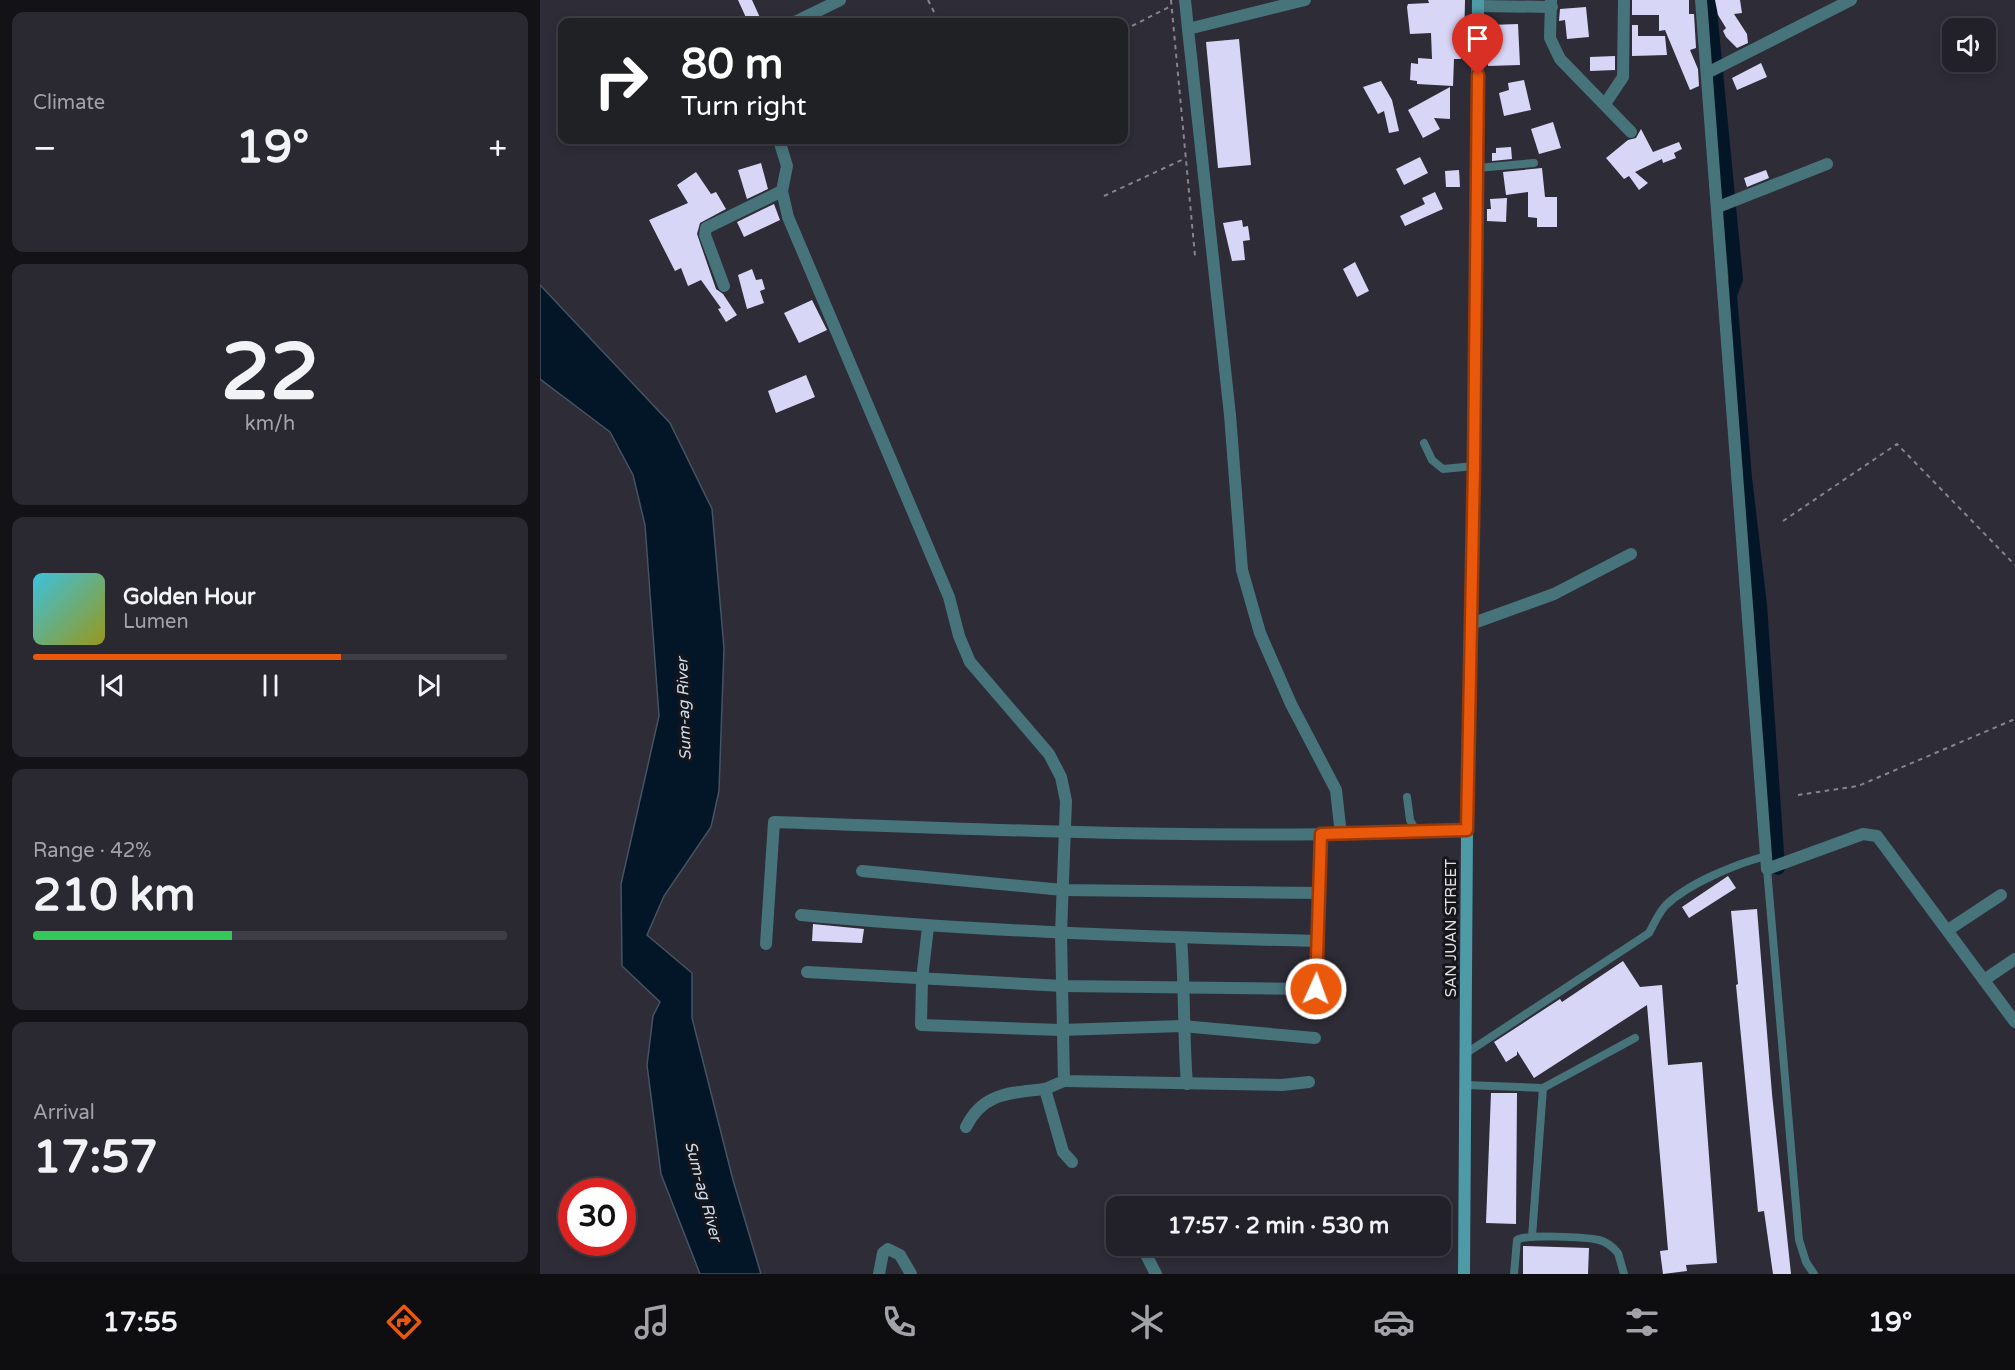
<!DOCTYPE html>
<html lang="en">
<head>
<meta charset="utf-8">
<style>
  :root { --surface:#222129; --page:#2a2931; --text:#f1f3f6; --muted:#a2a3a8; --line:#3f3e46; --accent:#ea580c }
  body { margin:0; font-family:"Varela Round",sans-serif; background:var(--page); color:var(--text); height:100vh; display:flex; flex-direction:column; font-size:22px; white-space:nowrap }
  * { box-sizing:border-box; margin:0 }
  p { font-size:20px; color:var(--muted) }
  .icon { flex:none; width:33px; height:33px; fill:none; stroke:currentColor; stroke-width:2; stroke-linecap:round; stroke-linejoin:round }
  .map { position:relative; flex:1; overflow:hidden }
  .drawer { display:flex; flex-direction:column; gap:12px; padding:12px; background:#131217; width:540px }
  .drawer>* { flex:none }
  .hud { position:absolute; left:18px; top:18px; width:570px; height:126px; border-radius:12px; box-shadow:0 3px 9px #0003,0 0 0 2px var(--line); background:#202124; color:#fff; overflow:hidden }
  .controls { position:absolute; left:1402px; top:18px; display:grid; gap:12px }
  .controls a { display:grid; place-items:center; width:54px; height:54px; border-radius:12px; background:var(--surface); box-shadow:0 3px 9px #0003,0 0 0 2px var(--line); font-size:30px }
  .speed { position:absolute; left:18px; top:1178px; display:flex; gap:12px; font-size:30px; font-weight:700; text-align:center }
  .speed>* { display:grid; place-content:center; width:78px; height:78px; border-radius:50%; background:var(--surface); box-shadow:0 3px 9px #0003,0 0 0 2px var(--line); line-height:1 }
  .speed .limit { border:9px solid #d22; background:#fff; color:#111 }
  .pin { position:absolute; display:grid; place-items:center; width:51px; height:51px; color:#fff; margin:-62px -26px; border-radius:50% 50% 50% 0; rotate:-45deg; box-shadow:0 0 6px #0007 }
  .pin .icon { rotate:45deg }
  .me { position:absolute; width:66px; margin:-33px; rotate:2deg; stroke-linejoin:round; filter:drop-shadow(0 0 4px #0008) }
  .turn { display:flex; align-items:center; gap:21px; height:126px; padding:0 24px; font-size:27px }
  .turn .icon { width:78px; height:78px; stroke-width:2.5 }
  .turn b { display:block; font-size:42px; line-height:51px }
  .big { font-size:45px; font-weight:800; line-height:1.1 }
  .drawer .card { flex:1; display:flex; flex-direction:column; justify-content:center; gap:9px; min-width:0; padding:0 21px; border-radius:12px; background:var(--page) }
  .drawer .dial { align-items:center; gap:0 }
  .dial b { font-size:78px; line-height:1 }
  .song { display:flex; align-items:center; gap:18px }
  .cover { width:72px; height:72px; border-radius:9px; background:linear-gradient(135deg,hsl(190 70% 55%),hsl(60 70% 35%)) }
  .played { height:6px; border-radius:3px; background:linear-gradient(90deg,var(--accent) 65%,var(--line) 65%) }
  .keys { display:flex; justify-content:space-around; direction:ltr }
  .heat { display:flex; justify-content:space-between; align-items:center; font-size:33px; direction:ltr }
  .charge { height:9px; border-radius:4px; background:linear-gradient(90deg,#34c759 42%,var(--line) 0) }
  .trip { position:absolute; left:566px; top:1196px; width:345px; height:60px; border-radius:12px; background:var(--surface); box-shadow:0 3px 9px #0003,0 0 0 2px var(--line); font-weight:800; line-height:60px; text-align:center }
  .tabs { display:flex; height:96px; justify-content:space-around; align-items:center; background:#0e0d10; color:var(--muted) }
  .tabs .icon { width:42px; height:42px }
  .tabs .on { color:var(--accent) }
  .tabs b { font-size:27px; color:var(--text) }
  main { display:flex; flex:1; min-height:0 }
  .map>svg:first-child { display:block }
  .water { fill:#031628; stroke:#465361; stroke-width:1.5 }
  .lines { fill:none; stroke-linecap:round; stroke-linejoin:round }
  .canal { stroke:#031628; stroke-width:14 }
  .building { fill:#d8d6f7 }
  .path { stroke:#86858e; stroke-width:2; stroke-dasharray:4.5 4.5; stroke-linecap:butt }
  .lane { stroke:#47737b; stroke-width:8 }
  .street { stroke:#47737b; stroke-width:12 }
  .secondary { stroke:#4f9aa7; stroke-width:12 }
  .route-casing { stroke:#983908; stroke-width:15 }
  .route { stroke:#ea580c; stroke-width:10 }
  .labels { text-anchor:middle; stroke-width:6; stroke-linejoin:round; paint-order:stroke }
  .street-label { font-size:15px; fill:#e1e1e7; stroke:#16151a }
  .water-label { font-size:16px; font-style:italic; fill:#cddeee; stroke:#16151a }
</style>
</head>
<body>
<main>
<section class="drawer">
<div class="card"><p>Climate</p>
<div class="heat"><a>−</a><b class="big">19°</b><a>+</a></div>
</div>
<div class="card dial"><b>22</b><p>km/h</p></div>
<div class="card">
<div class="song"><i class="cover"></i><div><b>Golden Hour</b><p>Lumen</p></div></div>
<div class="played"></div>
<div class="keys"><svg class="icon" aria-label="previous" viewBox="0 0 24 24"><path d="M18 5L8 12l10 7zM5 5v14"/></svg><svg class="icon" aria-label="pause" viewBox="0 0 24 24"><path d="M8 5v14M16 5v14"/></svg><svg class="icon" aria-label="next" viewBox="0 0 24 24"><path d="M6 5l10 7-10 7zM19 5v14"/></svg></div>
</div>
<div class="card"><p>Range · 42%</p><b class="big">210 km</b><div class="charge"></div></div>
<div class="card"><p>Arrival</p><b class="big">17:57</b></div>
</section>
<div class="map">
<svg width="1475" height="1274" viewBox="0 0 1475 1274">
  <rect width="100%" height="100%" fill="#2d2c37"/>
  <path class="water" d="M0,285L130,423L172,509L184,648L179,791L171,827L124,896L107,935L152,973V1018L193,1180L221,1274H160L121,1174L107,1065L113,1016L120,1002L82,966L81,884L119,716L105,525L93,475L70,432L0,379Z"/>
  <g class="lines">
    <path class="canal" d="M1169,0L1196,279L1190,295L1205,478L1220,605L1238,868"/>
  </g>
  <g class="building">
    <path d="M198,0H212L222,22H208Z"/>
    <path d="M888,0H925L924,47H920L921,59H914L913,86L877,84V81L870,80L871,63L878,64V58L892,59L891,33L870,34L867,7L868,4L889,3Z"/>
    <path d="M1092,0H1149V14H1154L1156,48L1150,50L1158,69L1159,86L1150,90L1125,30L1119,31V15H1092Z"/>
    <path d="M1175,0H1200L1202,13L1194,14L1207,34L1208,43L1197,48L1186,37L1183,31L1186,28L1178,15Z"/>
    <path d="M1046,7L1049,37L1027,39L1025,20L1019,21L1020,9Z"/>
    <path d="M978,24L980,65L948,66L947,53H952L950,25Z"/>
    <path d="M1092,25H1098V36H1125L1127,55L1092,56Z"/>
    <path d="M699,39L711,165L678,168L666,42Z"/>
    <path d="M1075,56V70L1050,71V57Z"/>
    <path d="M1221,63L1227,77L1197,90L1192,78Z"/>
    <path d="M984,80L991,110L964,116L959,93L969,90L968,83Z"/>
    <path d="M841,81L852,100L859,131L849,133L844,111L838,114L823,87Z"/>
    <path d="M910,87V119L894,118L900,129L883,138L868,110Z"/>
    <path d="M1013,122L1021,148L999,154L991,129Z"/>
    <path d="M1101,129L1113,152L1139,142L1142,149L1134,153L1136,158L1123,163L1122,159L1095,172L1108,183L1099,190L1089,176L1084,179L1066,158L1088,140L1096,138Z"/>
    <path d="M971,147L972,159L952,161V153H956V148Z"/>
    <path d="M880,157L888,173L864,185L856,169Z"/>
    <path d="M221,163L228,189L207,199L198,170Z"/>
    <path d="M1002,168L1005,197H1017V227H997V218L988,217V192L966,195L963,172Z"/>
    <path d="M919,170L920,187H906L905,171Z"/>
    <path d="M1226,170L1229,178L1207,187L1204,178Z"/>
    <path d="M156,172L171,194L176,192L186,209L160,223L157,234L176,289L183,294L197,315L186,322L178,309L181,308L161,280L148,286L141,268L135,271L109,220L148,203L137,185Z"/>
    <path d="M895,192L903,209L865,226L860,216L885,204L882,198Z"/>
    <path d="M967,198L966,222L947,221V209H951L950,199Z"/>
    <path d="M234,204L240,220L204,237L197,222Z"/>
    <path d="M702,220L703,227L708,226L710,240L703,241L705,260L692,261L683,223Z"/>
    <path d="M815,262L829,291L817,297L803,269Z"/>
    <path d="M212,269L216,280L222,279L225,289L220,291L224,303L207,309L198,275Z"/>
    <path d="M272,300L287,330L259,343L244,313Z"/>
    <path d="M266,375L275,397L236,413L228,391Z"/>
    <path d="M1188,876L1196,888L1149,918L1142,907Z"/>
    <path d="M1217,909L1232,1094L1251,1274H1233L1224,1211L1218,1212L1196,985L1198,984L1191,911Z"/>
    <path d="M273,924L324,929L322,943L272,941Z"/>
    <path d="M1083,961L1100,987L1122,985L1128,1065L1162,1062L1177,1263L1146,1265L1147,1271L1123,1274L1120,1251L1128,1250L1107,1005L994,1078L977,1051V1055L966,1062L954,1042L1020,999L1022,1002Z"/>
    <path d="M951,1093H977L976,1224L946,1223Z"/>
    <path d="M983,1246L1049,1248L1048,1274H983Z"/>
  </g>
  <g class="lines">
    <g class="path">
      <path d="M388,0L399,22"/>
      <path d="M631,0L655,256"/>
      <path d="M584,30L631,6"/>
      <path d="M564,196L646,158"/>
      <path d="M1243,521L1357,444L1475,565"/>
      <path d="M1258,795L1318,786L1475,719"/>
    </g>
    <g class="lane">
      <path d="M937,168L994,163"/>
      <path d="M884,443L892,460L903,469L934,466"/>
      <path d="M867,797L870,820L877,833"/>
      <path d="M1227,869L1259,1240L1266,1262L1274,1274"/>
      <path d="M925,1054L1109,933C1114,924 1119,912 1126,905C1149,883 1196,864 1226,856"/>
      <path d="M925,1085L1003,1088L1095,1038"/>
      <path d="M992,1237L1003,1088"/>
      <path d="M974,1274L977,1240C985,1234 1046,1237 1059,1240C1067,1242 1073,1247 1078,1253L1084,1274"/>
    </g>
    <g class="street">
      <path d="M645,0L648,29"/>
      <path d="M765,0L648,29L690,415L702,570L720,633L751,704L796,790L801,835"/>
      <path d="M1011,0L1010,38L1020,59L1091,132"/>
      <path d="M1161,0L1227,869L1323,834L1337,836L1475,1022"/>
      <path d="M939,6L1012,7"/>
      <path d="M255,22L300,0"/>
      <path d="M1167,73L1311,0"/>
      <path d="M1065,104L1083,77L1084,0"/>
      <path d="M239,140L247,166L242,191L248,217L409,597L419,636L430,662L509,754L521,777L526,801L521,934L524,1081L742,1085L769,1082"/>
      <path d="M1178,207L1287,164"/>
      <path d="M184,286L165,235L166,228L242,191"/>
      <path d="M931,624L1014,594L1091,554"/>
      <path d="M322,871L523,890L780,893"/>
      <path d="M261,915C433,931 605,937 778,941"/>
      <path d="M388,927L382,979L381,1025L521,1030L642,1026L775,1038"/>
      <path d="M1408,930L1461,895"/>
      <path d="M641,938C645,987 643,1035 647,1084"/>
      <path d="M226,944L234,822C464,830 696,841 927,830"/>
      <path d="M267,972L523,986L776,989L781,834"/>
      <path d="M1444,980L1475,959"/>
      <path d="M524,1081L505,1089L523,1152L532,1162"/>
      <path d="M426,1127C443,1092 471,1093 505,1089"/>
      <path d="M601,1245L616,1274"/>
      <path d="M339,1274L343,1253L348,1249L360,1255L371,1274"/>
    </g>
    <path class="secondary" d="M924,1274L927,830L934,466L938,0"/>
  </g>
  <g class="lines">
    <defs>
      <path id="route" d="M776,989L781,834L927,830L934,466L938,75"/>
    </defs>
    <use href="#route" class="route-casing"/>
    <use href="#route" class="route"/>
  </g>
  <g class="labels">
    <g class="street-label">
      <text transform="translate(911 928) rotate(-90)" y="5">SAN JUAN STREET</text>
    </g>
    <g class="water-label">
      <text transform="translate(143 709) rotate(-92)" y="6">Sum-ag River</text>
      <text transform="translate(164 1191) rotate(75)" y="6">Sum-ag River</text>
    </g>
  </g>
</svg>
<div class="controls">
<a><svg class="icon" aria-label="sound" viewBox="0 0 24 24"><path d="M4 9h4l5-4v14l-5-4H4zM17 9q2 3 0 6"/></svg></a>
</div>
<div class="speed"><div class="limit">30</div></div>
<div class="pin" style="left:938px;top:75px;background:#d93025"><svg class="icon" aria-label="arrive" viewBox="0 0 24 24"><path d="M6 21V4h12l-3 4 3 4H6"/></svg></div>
<svg class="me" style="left:776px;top:989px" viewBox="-20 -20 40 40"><circle r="17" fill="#ea580c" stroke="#fff" stroke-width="3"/><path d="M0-11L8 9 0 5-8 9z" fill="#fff"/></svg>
<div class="trip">17:57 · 2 min · 530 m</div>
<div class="hud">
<div class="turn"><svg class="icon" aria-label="right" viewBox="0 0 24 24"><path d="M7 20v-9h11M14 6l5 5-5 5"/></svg><div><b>80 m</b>Turn right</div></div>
</div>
</div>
</main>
<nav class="tabs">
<b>17:55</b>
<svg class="icon on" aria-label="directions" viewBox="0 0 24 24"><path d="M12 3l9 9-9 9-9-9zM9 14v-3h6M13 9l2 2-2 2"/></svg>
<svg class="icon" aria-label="music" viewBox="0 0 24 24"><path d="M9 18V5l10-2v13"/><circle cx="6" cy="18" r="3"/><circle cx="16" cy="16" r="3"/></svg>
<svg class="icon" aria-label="phone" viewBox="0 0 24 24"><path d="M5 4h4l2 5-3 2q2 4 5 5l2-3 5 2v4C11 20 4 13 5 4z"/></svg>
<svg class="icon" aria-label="climate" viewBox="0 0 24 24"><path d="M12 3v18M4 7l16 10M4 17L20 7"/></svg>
<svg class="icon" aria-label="car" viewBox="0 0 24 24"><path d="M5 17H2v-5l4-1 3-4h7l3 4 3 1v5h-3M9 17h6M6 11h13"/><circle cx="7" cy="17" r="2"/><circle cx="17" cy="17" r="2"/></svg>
<svg class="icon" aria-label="filters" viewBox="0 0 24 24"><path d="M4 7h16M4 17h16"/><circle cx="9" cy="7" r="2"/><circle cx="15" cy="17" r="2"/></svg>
<b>19°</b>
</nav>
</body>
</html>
